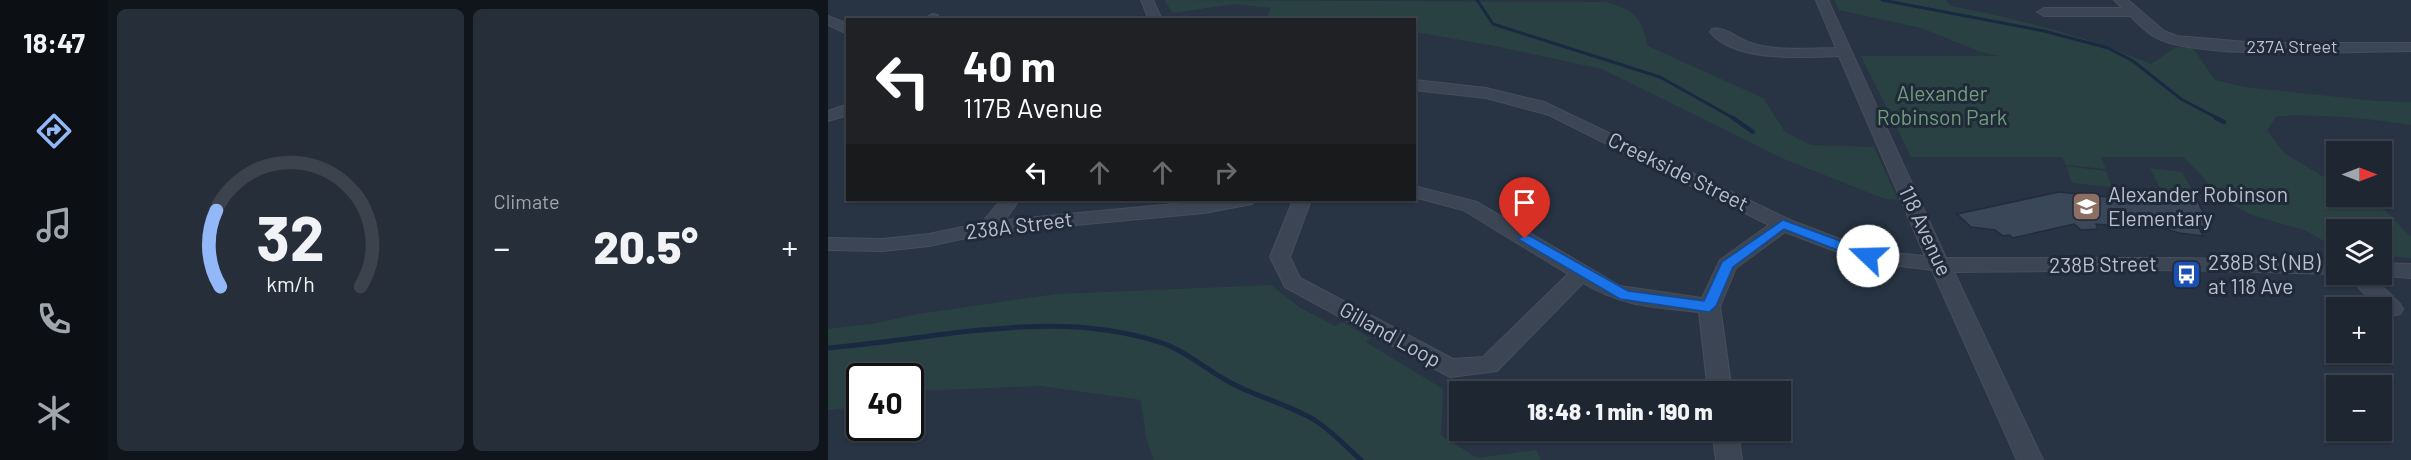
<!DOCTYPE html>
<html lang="en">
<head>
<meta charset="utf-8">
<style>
  :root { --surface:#1e2632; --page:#262e3a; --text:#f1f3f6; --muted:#a1a5ac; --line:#3c434d; --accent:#93b8f8 }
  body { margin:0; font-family:Barlow,sans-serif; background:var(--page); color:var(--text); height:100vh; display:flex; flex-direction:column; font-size:22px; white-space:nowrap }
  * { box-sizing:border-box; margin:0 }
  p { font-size:20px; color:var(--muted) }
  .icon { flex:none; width:33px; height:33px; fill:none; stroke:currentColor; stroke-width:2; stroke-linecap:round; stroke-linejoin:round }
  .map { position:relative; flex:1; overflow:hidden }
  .drawer { display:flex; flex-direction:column; gap:9px; padding:9px; background:#10151c; width:720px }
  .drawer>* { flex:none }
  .hud { position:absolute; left:18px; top:18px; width:570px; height:183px; border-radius:0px; box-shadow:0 2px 4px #0004,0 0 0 2px var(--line); background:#202124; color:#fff; overflow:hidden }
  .needle { width:39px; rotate:90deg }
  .controls { position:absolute; left:1498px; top:141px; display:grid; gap:12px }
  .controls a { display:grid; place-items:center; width:66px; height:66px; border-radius:0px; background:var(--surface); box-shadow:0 2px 4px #0004,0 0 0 2px var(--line); font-size:30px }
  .speed { position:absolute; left:18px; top:363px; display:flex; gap:12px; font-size:30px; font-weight:700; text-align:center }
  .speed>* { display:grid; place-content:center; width:78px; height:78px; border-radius:50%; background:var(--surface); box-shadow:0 2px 4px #0004,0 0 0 2px var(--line); line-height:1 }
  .speed .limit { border:3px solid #111; border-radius:9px; background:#fff; color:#111 }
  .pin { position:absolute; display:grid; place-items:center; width:51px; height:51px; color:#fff; margin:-62px -26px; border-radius:50% 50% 50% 0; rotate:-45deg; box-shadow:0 0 6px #0007 }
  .pin .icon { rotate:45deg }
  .me { position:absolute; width:66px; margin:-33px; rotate:291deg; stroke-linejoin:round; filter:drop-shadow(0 0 4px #0008) }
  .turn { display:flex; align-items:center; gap:21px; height:126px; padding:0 18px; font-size:27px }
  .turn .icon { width:78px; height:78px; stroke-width:2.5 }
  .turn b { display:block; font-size:42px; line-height:51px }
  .lanes { display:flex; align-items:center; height:57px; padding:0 18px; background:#0003; justify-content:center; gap:30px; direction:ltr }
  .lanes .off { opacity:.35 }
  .big { font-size:45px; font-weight:800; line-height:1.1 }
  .drawer .widget { flex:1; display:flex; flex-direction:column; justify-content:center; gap:9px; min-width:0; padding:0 21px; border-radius:9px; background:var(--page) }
  .drawer .dial { align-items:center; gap:0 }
  .dial svg { height:156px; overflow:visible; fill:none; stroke:var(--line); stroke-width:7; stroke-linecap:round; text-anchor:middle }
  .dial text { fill:var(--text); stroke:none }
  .heat { display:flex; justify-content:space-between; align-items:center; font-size:33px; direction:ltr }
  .drawer .tiles { flex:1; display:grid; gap:9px; grid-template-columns:repeat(2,1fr) }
  .trip { position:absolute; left:621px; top:381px; width:342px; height:60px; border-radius:0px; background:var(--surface); box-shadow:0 2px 4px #0004,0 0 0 2px var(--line); font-weight:800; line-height:60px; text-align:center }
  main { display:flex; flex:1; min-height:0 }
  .menu { display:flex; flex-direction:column; width:108px; justify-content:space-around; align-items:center; background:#0c0f14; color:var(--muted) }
  .menu .icon { width:42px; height:42px }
  .menu .selected { color:var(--accent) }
  .menu b { font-size:27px; color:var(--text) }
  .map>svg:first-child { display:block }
  .green { fill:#2a4144 }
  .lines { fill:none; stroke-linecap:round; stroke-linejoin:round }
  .stream-far2 { stroke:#1a2942; stroke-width:3 }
  .stream-far1 { stroke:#1a2942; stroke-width:4.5 }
  .stream { stroke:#1a2942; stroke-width:5 }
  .building { fill:#3a4759; stroke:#232c3b; stroke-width:1.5 }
  .minor-casing { stroke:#464e5c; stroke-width:2 }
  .minor { fill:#3c4553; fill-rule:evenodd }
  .route { fill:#1a73e8; stroke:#114b97; stroke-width:1.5 }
  .labels { text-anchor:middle; stroke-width:6; stroke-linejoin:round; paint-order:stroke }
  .far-street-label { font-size:18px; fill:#b9c0cd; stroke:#202a39 }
  .park-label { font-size:21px; fill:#719d7c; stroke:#202a39 }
  .street-label { font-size:21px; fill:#b9c0cd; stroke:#202a39 }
  .poi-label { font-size:21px; fill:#b9c0cd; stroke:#202a39; text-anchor:start }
</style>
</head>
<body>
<main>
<nav class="menu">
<b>18:47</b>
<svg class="icon selected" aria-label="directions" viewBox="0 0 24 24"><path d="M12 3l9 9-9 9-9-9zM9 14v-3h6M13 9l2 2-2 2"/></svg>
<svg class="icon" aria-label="music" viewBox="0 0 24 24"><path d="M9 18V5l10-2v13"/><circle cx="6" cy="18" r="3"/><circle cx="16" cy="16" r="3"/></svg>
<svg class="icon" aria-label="phone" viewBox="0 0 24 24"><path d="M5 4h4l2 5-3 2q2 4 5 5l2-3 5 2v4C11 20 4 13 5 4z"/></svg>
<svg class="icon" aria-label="climate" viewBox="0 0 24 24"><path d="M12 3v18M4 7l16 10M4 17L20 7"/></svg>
</nav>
<section class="drawer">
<div class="tiles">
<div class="widget dial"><svg viewBox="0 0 100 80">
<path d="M14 69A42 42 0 1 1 86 69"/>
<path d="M14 69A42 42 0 0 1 12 30" stroke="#93b8f8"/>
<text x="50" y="56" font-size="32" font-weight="700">32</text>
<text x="50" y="72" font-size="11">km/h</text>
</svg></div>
<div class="widget"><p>Climate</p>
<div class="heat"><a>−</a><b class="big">20.5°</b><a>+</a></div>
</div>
</div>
</section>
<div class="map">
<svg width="1583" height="460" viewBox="0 0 1583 460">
  <rect width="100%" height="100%" fill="#283343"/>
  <g class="green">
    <path d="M336,0L778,2C808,11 812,16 820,46L935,98L957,132L983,145L1046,147L1070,200L1057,199L956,159L774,69L667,46L587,32L586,20L439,19L442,8L407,4L345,13Z"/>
    <path d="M1006,0H1118L1123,6C1191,19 1258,36 1323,64L1348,47L1365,48L1387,80L1417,87L1548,101L1583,102V125C1538,118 1495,114 1449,116L1439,130L1456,153L1509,185V196C1550,196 1555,209 1583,237V258L1554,256V230H1509V248L1476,230L1424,215L1391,198L1376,178L1355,157H1273L1278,169L1238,165L1234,157H1083L1033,56H1171L1153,52L1093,28L1011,10Z"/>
    <path d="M1238,166L1278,171L1284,187L1244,183Z"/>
    <path d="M1322,168L1354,172L1369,199L1336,196Z"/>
    <path d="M443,285L471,307L507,326L514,322L542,338L538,342L615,389L613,435L649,458L708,450L713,460H326L318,437L313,400L213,386L83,391L82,376H32L31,407L0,410V329L43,324L90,314L228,294Z"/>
  </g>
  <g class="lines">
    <g class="stream-far2">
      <path d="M649,0L665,24L832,77L907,119"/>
      <path d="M1054,0L1216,31L1280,48L1305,61L1353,99L1391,119"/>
    </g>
    <g class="stream-far1">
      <path d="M905,118L925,132"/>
      <path d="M1388,118L1396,122"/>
    </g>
    <path class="stream" d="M0,348C111,339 226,307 334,343C360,352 381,372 405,384C432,398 462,405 488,421C505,432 518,447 533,460"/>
  </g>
  <path class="building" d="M1231,192L1290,198L1287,193L1370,202L1382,227L1370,226L1375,236L1351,233L1338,229L1334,221L1306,217L1310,225L1301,224L1302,227L1268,224L1270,229L1253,230L1246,224L1185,238L1181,235L1175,236L1167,230L1143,227L1129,214Z"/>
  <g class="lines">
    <defs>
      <g id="minor">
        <path d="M313,0H325L334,20H321Z"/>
        <path d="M988,0H1000L1118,258H1351L1509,261V274L1351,270L1126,272L1215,460H1189L1104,270L1033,261L957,232L908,268L892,306L904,392H880L871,312C826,307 795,307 755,283L669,371L622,377L457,287L442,257L465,200H483L462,257L472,278L625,359L655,357L740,274L635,210L586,197V186L649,202L792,286L874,298L892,260L941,225L721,115L658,98L586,90V80L658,88L716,102L962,220L1043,251L1097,256L1011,56C975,57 908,63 882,32L884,29C897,26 911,40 923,43C950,52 980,48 1008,48Z"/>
        <path d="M1286,0H1300L1336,31L1349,36L1430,43H1583V51C1530,51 1366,61 1327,37C1318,32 1310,23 1302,16H1216L1209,12L1216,8H1294Z"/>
        <path d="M105,14L110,15L111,20H94Z"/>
        <path d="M0,16L20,24V34L0,25Z"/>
        <path d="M20,104V115L0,121V111Z"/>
        <path d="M173,200H191L177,220L387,200H426L424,204L376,213L161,233L101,246L55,251L0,250V238L55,239L101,234L154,223Z"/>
        <path d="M1554,263L1583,264V278L1547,275L1554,274Z"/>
        <path d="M1518,274H1541L1572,304L1575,309L1572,314L1564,316L1556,314L1554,308H1550Z"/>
        <path d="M884,430H910L914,460H888Z"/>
      </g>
    </defs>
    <use href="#minor" class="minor-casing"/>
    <use href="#minor" class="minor"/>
  </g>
  <path class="route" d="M955,220L1045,253L1047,256L1045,260H1035L956,229L905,267L888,306L881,312L792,299L690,239L697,235L702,236L800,291L876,301L894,262Z"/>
  <defs>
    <symbol id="school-square" viewBox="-11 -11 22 22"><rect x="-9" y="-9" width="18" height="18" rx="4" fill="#8d6e63" stroke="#202a39"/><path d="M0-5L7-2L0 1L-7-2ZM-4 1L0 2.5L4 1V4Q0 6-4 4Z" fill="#fff"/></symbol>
    <symbol id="bus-square" viewBox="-11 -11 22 22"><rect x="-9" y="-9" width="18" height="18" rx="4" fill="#1a4fb4" stroke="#202a39"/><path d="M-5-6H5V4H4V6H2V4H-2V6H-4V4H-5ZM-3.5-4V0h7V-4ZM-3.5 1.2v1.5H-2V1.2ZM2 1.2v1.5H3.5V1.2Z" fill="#fff"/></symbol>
  </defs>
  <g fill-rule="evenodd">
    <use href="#school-square" x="1242" y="190" width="33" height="33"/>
    <use href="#bus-square" x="1342" y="258" width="33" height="33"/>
  </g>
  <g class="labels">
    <g class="far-street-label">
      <text x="1464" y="53">237A Street</text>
    </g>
    <g class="park-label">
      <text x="1114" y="101">Alexander<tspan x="1114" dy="24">Robinson Park</tspan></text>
    </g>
    <g class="street-label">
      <text transform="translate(850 172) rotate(26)" y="7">Creekside Street</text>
      <text transform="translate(191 226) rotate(-7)" y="7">238A Street</text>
      <text transform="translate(1097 231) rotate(65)" y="7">118 Avenue</text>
      <text transform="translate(1275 265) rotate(-1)" y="7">238B Street</text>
      <text transform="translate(562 335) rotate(29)" y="7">Gilland Loop</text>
    </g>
    <g class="poi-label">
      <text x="1280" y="202">Alexander Robinson<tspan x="1280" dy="24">Elementary</tspan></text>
      <text x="1380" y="270">238B St (NB)<tspan x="1380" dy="24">at 118 Ave</tspan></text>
    </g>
  </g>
</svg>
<div class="controls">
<a><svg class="needle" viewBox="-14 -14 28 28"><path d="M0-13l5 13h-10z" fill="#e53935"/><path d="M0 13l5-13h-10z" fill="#a1a5ac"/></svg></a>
<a><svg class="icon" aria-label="layers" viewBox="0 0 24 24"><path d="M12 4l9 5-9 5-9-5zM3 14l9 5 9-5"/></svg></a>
<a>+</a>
<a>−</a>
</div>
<div class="speed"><div class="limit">40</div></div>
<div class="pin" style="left:697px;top:239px;background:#d93025"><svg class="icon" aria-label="arrive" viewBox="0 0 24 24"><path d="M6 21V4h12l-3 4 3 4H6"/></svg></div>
<svg class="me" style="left:1040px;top:256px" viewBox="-20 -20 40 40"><circle r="19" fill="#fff"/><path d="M0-13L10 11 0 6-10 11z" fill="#1a73e8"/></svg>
<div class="trip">18:48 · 1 min · 190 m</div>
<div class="hud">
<div class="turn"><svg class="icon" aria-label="left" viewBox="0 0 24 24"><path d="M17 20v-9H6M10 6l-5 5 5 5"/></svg><div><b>40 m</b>117B Avenue</div></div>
<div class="lanes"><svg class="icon" aria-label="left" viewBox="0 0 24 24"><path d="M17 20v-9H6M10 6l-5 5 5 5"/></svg><svg class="icon off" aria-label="ahead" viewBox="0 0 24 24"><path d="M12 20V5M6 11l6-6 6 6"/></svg><svg class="icon off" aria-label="ahead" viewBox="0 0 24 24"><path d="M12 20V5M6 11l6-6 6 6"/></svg><svg class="icon off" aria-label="right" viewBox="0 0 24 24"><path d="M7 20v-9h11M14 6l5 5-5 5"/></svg></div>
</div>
</div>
</main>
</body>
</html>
